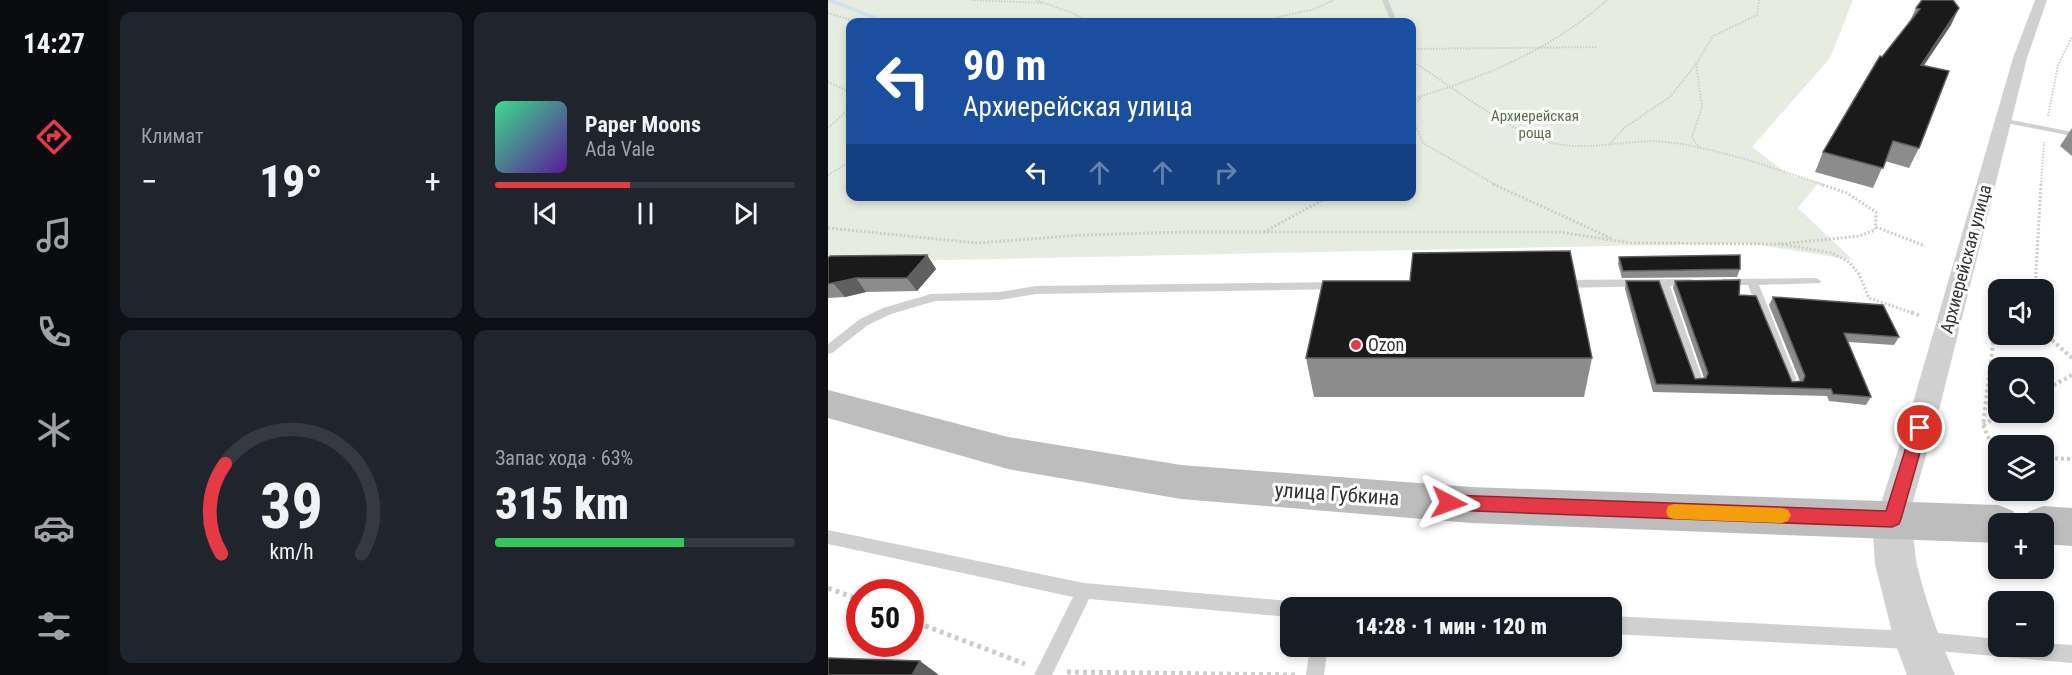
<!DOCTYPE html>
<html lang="ru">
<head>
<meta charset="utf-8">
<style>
  :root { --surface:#171b24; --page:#20242c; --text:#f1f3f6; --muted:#9ea1a6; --line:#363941; --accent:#e63946 }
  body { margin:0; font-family:"Roboto Condensed",sans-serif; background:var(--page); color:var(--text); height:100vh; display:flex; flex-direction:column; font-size:22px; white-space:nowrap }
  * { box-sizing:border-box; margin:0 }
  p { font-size:20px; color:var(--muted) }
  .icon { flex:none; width:33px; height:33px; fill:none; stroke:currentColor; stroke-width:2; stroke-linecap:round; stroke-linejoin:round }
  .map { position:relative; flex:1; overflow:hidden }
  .side { display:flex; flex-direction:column; gap:12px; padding:12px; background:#0d0f14; width:720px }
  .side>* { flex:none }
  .hud { position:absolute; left:18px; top:18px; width:570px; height:183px; border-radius:12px; box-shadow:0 3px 9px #0003; background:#1a4fa0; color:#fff; overflow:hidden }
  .fabs { position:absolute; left:1160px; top:279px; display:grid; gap:12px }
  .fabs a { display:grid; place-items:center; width:66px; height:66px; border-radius:12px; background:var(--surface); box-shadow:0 3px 9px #0003; font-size:30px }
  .speed { position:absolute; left:18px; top:579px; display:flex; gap:12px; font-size:30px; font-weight:700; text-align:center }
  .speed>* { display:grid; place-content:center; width:78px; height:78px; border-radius:50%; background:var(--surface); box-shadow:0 3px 9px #0003; line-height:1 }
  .speed .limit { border:9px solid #d22; background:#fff; color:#111 }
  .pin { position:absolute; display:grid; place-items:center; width:51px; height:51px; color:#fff; margin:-26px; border:3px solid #fff; border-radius:50%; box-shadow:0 2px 6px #0007 }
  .me { position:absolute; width:66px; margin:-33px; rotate:94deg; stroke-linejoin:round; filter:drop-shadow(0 0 4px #0008) }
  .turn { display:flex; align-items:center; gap:21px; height:126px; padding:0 18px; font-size:27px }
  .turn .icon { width:78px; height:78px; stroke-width:2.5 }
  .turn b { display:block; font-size:42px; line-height:51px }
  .lanes { display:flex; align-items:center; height:57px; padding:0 18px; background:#0003; justify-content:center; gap:30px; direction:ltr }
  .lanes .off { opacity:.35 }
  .big { font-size:45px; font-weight:800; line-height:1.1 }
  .side .widget { flex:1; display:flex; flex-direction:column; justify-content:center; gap:9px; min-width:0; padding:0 21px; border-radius:12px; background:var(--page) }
  .side .dial { align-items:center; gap:0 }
  .dial svg { height:156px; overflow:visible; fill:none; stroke:var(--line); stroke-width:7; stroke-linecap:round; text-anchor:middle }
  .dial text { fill:var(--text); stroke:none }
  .song { display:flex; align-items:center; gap:18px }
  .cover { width:72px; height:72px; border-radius:9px; background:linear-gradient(135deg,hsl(150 70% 55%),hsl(270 70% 35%)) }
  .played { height:6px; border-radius:3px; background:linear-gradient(90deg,var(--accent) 45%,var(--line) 45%) }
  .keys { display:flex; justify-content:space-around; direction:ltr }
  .heat { display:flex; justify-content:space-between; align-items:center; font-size:33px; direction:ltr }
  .charge { height:9px; border-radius:4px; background:linear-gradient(90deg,#34c759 63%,var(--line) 0) }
  .side .tiles { flex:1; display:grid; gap:12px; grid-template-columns:repeat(2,1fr) }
  .trip { position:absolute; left:452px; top:597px; width:342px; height:60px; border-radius:12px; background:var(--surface); box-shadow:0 3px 9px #0003; font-weight:800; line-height:60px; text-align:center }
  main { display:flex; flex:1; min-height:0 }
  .dock { display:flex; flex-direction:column; width:108px; justify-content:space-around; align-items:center; background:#090b0e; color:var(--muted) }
  .dock .icon { width:42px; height:42px }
  .dock .selected { color:var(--accent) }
  .dock b { font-size:27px; color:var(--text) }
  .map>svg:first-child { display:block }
  .green { fill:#e6ecdf; fill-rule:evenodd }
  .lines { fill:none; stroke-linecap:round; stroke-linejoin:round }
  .stream { stroke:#cfe2ee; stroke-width:4 }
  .path-far3 { stroke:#cdcdcd; stroke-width:2; stroke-dasharray:1.5 1.5; stroke-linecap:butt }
  .path-far2 { stroke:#cdcdcd; stroke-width:3; stroke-dasharray:2 2; stroke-linecap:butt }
  .path-far1 { stroke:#cdcdcd; stroke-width:4; stroke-dasharray:3 3; stroke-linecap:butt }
  .path { stroke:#cdcdcd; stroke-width:5; stroke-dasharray:4 4; stroke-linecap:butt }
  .service { fill:#d0d0d0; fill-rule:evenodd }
  .minor { fill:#d0d0d0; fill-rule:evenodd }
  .tertiary { fill:#d0d0d0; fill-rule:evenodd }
  .secondary { fill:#bdbdbd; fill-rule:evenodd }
  .wall { fill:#8c8c8c }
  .shaded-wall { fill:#5f5f5f }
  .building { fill:#1a1a1a; stroke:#5f5f5f; stroke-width:1.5 }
  .route { fill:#e63946; stroke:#96252e; stroke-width:1.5 }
  .slow { fill:#f59e0b }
  .poi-dot { fill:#e63946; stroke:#fff; stroke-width:2 }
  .labels { text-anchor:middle; stroke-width:6; stroke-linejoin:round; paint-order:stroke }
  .far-park-label { font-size:15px; fill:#56703f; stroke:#fff }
  .street-label { font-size:18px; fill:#333; stroke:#fff }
  .poi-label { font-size:18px; fill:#333; stroke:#fff; text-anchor:start }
  .near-street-label { font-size:21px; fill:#333; stroke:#fff }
</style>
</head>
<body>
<main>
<nav class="dock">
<b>14:27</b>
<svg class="icon selected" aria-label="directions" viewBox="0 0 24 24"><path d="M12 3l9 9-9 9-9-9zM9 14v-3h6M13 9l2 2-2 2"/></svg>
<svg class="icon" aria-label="music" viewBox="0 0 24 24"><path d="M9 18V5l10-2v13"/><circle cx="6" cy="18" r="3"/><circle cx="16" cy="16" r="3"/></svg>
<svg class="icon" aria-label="phone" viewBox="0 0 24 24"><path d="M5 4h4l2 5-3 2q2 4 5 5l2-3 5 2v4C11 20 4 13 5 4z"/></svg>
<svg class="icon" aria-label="climate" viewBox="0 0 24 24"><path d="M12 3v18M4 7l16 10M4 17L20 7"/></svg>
<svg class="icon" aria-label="car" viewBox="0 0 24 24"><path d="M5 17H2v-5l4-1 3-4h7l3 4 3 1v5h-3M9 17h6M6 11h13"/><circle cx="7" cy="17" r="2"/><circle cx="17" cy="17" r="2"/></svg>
<svg class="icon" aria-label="filters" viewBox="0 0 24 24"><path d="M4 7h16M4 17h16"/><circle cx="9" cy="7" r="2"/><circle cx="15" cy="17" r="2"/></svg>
</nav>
<section class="side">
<div class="tiles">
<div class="widget"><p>Климат</p>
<div class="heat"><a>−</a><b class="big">19°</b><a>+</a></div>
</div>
<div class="widget">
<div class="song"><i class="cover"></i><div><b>Paper Moons</b><p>Ada Vale</p></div></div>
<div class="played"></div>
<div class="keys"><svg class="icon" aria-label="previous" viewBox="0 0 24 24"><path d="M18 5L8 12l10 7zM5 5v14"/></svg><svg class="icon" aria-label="pause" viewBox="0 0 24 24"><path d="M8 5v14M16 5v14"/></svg><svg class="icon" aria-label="next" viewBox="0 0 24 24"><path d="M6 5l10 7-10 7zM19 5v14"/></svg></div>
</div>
<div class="widget dial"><svg viewBox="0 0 100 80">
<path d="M14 69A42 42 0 1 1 86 69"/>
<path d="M14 69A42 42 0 0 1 16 23" stroke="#e63946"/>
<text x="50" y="56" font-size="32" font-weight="700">39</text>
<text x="50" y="72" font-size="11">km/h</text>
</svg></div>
<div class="widget"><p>Запас хода · 63%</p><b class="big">315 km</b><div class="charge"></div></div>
</div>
</section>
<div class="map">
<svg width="1244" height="675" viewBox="0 0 1244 675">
  <rect width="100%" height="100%" fill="#fff"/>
  <path class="green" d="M0,0H1025L1002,58L924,147L961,175L991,182L970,208L1025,260L919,243L117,260L0,255ZM22,22H584V196H22Z"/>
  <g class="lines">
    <path class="stream" d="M1,0L57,22"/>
    <g class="path-far3">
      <path d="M143,0L214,3"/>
      <path d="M208,0L247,14L260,22"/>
      <path d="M0,13L26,21L43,22"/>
      <path d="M429,22L486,9L506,0"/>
      <path d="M584,49L770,47"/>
      <path d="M584,61C623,86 677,129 721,142C759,153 800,138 839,142C893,149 945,168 996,185"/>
      <path d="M868,64L874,107L864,137L871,148"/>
      <path d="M0,82L22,92"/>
      <path d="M584,99C656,77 722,51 779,0"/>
      <path d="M584,104L593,98"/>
      <path d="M1220,116L1230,65L1244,37"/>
      <path d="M584,117L595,143L668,185"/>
      <path d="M0,128L22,108"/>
      <path d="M783,143L796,128L842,97L868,64L885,36L929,15L931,0"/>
      <path d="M0,175L22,162"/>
      <path d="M1213,185L1216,142"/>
    </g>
    <g class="path-far2">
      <path d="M665,184L785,239"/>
      <path d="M1048,227L1097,246"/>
      <path d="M0,228L149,243L255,235L358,232H731L803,243L952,244L1004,253L1021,262L1031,274L1041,298L1087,314"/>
      <path d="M436,232L502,196"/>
      <path d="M953,244L1031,236L1047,230L1048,212L1019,193L992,184"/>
      <path d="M1207,290L1213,184"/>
      <path d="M1169,314L1170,306"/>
    </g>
    <g class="path-far1">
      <path d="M1083,312L1091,315"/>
      <path d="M1169,312L1155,425L1161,439L1170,446"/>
      <path d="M1215,332L1244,358"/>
      <path d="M1215,391L1244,375"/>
      <path d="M1155,425L1177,412"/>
      <path d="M1215,458L1244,459"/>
    </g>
    <g class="path">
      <path d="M0,588L32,600"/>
      <path d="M82,620L197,664"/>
      <path d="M239,672L468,675"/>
    </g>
    <g class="service">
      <path d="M554,0H560L569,22H563Z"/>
      <path d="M1173,118L1244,132V136L1173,122Z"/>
      <path d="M988,278L993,281L992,283L931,285L968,378L967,381H957L956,378L920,285H895L890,282L895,279Z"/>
      <path d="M863,279L867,280L868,282L867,284L842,286L875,381L874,384H864L863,381L831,286L733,288L727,284L733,280Z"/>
      <path d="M509,282L513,283L515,286L513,289L208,294L172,300L107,301L63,314L40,325L4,353L0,354V344L32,319L55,308L103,294L172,292L208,286Z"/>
      <path d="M0,530L256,583L462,601L468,603L470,608H462V617L261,599L224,675H206L245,597L0,544Z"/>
      <path d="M783,616L1081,631L1087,634L1090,640L1087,646L1081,649L783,634Z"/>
      <path d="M1099,632L1170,639V646H1215V643L1244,645V663L1099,650L1093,647L1090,641L1093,635Z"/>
      <path d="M482,646H500L496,675H478Z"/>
    </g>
    <path class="minor" d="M1207,0H1219L1199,58L1112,406L1080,519L1075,529L1064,533L1053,529L1048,519L1084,406L1185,58Z"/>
    <path class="tertiary" d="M1064,501L1078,506C1087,525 1085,545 1089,565C1098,603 1112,640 1127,675H1079L1066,640L1047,564L1044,519L1050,506Z"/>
    <g class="secondary">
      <path d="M0,390L180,437L353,465L643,487L1170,505L1185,511L1191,524H1170V543L643,523L353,499L180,469L0,418Z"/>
      <path d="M1215,506L1244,508V546L1215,544V524H1195L1200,512Z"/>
    </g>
  </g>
  <g class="wall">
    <path d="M1094,0L1123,25L1096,65L1091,148L1081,168L1057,161L1045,188L987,172L995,152L1054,57L1082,21L1088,8Z"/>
    <path d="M1244,128V156L1232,146Z"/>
    <path d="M99,255L108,269L89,291L38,292L17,297L0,298V258Z"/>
    <path d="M791,257L912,269L909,277L794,278L790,264Z"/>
    <path d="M798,281L867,379L876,378L845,288L847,281L911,295L964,382L972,381L941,305L945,297L1071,337L1066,345L1020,342L1043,397L1038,405L1001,401L999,396L825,392L797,289Z"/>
    <path d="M478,358H764L756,397H486Z"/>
  </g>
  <g class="shaded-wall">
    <path d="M1131,8L1123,25L1084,83L1093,65Z"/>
    <path d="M99,255L108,269L89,291L79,278Z"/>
    <path d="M28,278L38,292L17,297L5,283Z"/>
    <path d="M92,661L111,675H84Z"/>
  </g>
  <g class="building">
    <path d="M1094,0H1125L1131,8L1093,65L1121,71L1091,148L1065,141L1055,168L995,152L1052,56L1054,57L1092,9L1088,8Z"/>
    <path d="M742,251L764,358H478L495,281H582L585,253Z"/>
    <path d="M99,255L79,278H28L5,283L0,284V258L2,256Z"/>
    <path d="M912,255V269L795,271L791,257Z"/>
    <path d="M912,280L911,295L928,296L964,382L975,381L977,376L945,297L1055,305L1071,337L1016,333L1043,397L1005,394L1003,389L828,384L798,281H831L867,379L878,378L880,373L847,281Z"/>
    <path d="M0,658L92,661L84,675H0Z"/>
  </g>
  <path class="route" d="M1092,422L1097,424L1099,428L1073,519L1071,524L1064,527L621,510L615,508L612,503L615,498L621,495L1058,511L1084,428L1086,424Z"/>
  <path class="slow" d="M846,504L954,508L960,510L963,515L960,521L954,523L846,519L840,517L838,512L840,506Z"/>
  <circle class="poi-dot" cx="528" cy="345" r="6"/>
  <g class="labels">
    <g class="far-park-label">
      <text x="707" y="121">Архиерейская<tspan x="707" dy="17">роща</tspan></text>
    </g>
    <g class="street-label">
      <text transform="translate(1138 259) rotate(-75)" y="6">Архиерейская улица</text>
    </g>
    <g class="poi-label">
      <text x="540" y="351">Ozon</text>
    </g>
    <g class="near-street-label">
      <text transform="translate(509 494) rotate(4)" y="7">улица Губкина</text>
    </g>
  </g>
</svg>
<div class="fabs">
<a><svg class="icon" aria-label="sound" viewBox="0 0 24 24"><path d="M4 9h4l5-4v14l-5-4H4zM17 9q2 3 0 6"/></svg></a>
<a><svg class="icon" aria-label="search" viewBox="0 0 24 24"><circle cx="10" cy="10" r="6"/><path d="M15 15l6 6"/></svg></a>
<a><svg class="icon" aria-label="layers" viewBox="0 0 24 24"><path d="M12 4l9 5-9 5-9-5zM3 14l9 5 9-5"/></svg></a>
<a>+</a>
<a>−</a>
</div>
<div class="speed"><div class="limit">50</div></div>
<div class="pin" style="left:1092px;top:428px;background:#d93025"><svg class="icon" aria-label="arrive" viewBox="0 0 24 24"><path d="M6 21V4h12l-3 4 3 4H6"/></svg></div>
<svg class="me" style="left:621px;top:503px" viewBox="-20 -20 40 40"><path d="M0-17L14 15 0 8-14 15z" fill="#e63946" stroke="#fff" stroke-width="4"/></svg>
<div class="trip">14:28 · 1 мин · 120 m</div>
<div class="hud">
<div class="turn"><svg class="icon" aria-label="left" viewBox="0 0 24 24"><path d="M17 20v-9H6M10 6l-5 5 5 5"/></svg><div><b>90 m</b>Архиерейская улица</div></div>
<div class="lanes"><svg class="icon" aria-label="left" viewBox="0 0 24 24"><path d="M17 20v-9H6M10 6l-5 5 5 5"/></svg><svg class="icon off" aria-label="ahead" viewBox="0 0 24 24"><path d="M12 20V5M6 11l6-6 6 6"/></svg><svg class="icon off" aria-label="ahead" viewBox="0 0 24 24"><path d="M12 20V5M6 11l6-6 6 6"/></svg><svg class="icon off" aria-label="right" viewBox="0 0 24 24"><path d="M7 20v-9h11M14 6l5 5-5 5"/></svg></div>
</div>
</div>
</main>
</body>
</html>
